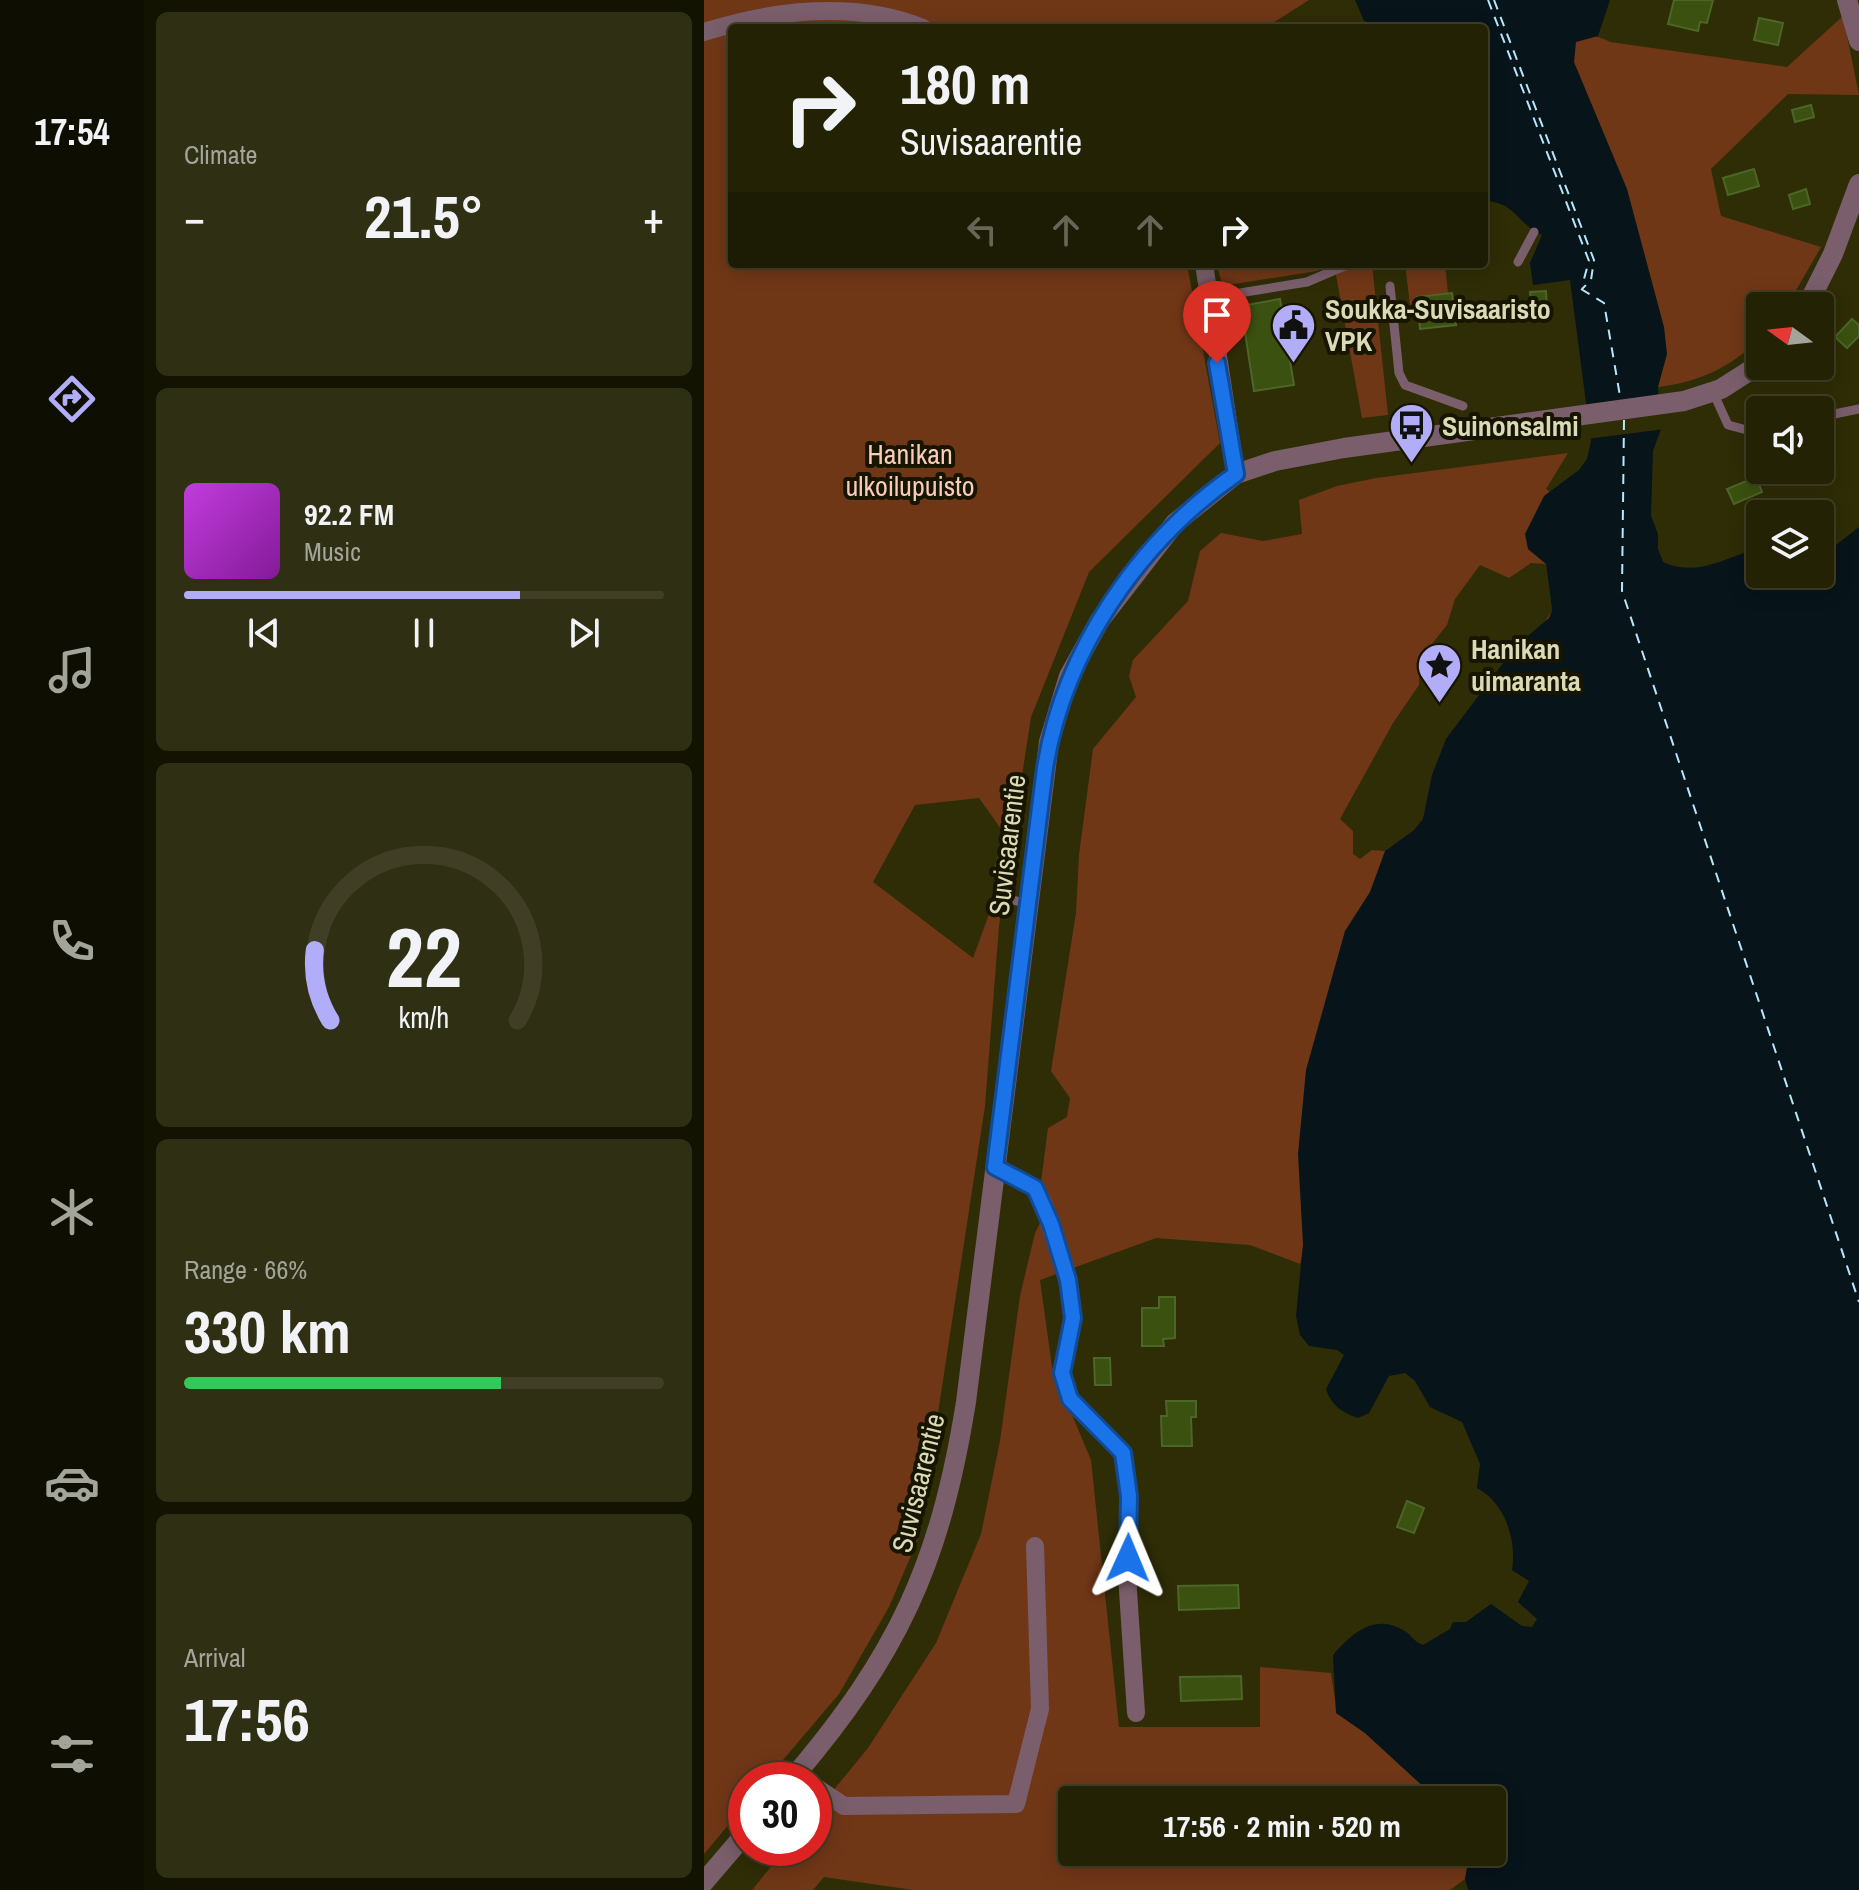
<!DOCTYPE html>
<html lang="en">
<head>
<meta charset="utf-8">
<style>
  :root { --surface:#232204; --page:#2f2f13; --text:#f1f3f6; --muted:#a3a49a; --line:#403f26; --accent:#b2adf9 }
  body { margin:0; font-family:"Archivo Narrow",sans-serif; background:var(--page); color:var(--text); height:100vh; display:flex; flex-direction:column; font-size:30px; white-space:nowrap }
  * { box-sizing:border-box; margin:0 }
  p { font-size:26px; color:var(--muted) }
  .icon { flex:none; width:44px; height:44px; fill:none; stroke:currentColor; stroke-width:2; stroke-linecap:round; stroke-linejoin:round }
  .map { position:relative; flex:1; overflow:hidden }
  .details { display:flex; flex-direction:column; gap:12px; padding:12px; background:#131302; width:560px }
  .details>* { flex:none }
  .banner { position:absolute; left:24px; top:24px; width:760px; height:244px; border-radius:8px; box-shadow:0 4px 20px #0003,0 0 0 2px var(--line); background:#232204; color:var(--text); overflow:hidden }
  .needle { width:52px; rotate:285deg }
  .tools { position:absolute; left:1042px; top:292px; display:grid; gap:16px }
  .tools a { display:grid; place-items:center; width:88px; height:88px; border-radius:8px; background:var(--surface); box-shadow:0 4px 20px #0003,0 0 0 2px var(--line); font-size:40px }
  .speed { position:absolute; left:24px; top:1762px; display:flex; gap:16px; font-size:40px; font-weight:700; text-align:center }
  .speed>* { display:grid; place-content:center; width:104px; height:104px; border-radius:50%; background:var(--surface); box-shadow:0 4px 20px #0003,0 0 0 2px var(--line); line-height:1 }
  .speed .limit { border:12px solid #d22; background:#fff; color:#111 }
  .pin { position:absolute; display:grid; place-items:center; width:68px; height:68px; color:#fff; margin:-82px -34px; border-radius:50% 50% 50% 0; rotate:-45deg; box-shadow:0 0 8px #0007 }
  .pin .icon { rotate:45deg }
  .me { position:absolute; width:88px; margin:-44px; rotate:1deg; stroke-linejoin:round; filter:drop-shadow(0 0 6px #0008) }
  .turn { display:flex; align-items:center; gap:28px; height:168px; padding:0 40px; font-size:36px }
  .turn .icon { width:104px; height:104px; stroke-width:2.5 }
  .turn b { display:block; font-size:56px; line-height:68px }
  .lanes { display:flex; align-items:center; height:76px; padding:0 40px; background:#0003; justify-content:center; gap:40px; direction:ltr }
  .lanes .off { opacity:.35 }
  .big { font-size:60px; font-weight:800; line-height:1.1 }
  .details .tile { flex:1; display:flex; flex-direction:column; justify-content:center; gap:12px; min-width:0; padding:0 28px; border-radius:12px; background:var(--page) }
  .details .dial { align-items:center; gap:0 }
  .dial svg { height:208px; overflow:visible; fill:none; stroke:var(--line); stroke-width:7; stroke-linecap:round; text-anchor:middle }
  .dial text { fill:var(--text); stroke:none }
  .song { display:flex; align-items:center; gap:24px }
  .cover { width:96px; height:96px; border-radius:12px; background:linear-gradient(135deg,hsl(290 70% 55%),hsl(290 70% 35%)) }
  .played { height:8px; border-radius:4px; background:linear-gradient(90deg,var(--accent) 70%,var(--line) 70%) }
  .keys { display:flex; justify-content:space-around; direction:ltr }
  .heat { display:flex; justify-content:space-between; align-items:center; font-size:44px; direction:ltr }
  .charge { height:12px; border-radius:6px; background:linear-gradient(90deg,#34c759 66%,var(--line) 0) }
  .trip { position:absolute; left:354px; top:1786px; width:448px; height:80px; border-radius:8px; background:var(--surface); box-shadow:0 4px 20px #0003,0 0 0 2px var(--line); font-weight:800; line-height:80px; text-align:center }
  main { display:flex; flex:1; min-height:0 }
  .tabs { display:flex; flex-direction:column; width:144px; justify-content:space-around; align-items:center; background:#0e0e02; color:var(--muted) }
  .tabs .icon { width:56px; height:56px }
  .tabs .selected { color:var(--accent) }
  .tabs b { font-size:36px; color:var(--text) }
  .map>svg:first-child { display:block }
  .green { fill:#703717; fill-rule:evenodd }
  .water { fill:#07141a }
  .pier { fill:#2f2d06 }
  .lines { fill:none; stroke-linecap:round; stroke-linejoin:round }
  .ferry { stroke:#b7e7fd; stroke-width:2; stroke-dasharray:10 8; stroke-linecap:butt }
  .building { fill:#3b5110; stroke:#4d6527; stroke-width:2 }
  .service { stroke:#7a5e6c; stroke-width:9 }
  .minor { stroke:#7a5e6c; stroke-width:18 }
  .tertiary { stroke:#7a5e6c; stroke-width:20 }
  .route-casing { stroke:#114b97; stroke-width:20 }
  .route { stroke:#1a73e8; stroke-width:14 }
  .labels { text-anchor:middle; stroke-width:8; stroke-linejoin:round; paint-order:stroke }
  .poi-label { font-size:28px; font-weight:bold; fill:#dadab7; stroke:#171500; text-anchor:start }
  .park-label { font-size:28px; fill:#f8ccb7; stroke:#171500 }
  .street-label { font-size:28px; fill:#dadab7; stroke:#171500 }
</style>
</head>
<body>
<main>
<nav class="tabs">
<b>17:54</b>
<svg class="icon selected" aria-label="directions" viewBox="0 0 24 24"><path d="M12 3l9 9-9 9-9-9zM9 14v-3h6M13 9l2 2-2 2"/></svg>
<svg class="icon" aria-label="music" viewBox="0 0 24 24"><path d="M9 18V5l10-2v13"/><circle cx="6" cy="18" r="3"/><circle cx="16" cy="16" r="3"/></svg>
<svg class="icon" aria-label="phone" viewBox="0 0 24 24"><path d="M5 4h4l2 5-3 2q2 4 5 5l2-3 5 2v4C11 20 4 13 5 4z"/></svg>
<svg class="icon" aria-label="climate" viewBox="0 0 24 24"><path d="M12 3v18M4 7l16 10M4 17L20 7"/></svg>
<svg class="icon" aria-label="car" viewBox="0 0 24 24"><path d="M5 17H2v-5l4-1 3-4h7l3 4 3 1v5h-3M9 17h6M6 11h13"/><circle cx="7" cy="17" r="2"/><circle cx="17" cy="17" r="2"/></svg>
<svg class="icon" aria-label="filters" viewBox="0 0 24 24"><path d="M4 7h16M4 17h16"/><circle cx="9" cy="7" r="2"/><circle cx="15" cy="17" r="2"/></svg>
</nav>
<section class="details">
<div class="tile"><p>Climate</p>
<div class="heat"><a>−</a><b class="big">21.5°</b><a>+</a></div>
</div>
<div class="tile">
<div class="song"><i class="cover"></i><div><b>92.2 FM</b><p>Music</p></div></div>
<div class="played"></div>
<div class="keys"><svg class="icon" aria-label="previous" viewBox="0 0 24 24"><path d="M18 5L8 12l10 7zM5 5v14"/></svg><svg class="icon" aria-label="pause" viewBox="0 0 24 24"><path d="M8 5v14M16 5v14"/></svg><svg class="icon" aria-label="next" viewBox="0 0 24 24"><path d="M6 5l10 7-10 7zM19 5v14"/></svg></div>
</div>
<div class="tile dial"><svg viewBox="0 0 100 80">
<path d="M14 69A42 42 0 1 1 86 69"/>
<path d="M14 69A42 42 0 0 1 8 42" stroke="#b2adf9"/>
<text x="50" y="56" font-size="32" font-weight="700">22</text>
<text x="50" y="72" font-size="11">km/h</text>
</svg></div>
<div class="tile"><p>Range · 66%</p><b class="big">330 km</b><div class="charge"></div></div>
<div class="tile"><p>Arrival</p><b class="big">17:56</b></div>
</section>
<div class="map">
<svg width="1155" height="1890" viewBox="0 0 1155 1890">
  <rect width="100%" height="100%" fill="#2f2d06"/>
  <g class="green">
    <path d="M0,0H605L561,28H28V264H483L516,443L385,572L327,717L295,926L281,1106L215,1537L185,1607L135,1694L62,1780H42V1804L0,1854ZM275,798L300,833L289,872L299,876L269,958L169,882L211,805Z"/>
    <path d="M1139,16L1155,95L1084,94L1007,169L1017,216L1117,247L1083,306H1056V338C1027,368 994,382 954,387L956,378L835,39C860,34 882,30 906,42L1083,67Z"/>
    <path d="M513,264H629L613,271L518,286Z"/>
    <path d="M630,264H668L684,415L658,418Z"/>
    <path d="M701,264H741L744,293L713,296L714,303L706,305Z"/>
    <path d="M864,453L842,489L852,496L882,598L839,625L848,610L842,564L827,563L805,578L776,565L751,599L743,625L715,660V685L689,723L636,819L649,831V854L656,859L668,850L681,851L710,830L596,1264L546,1245L452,1238L336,1280L348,1367L387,1460L415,1727H556V1667L627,1673L633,1713L661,1733L734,1800H368V1852H766L761,1879L746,1890H209L120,1877L109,1890H48L82,1848H110V1814L164,1748L232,1643L277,1534L296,1441L316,1296L331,1233L346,1203L337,1182L344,1128L363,1117L366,1098L347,1071L372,913L375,855L389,749L432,697L425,676L429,660L484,601L496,551L517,533L559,541L598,534L595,500L633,486L672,478Z"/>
  </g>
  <path class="water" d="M651,0H906L894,36L872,42L870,62L923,189L960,327L963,354L954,387L957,429L949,451L947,516L954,534V549L959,562C994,578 1021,557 1056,548V574H1116V545H1132L1155,527V1890H764L761,1879L766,1852H788V1800H734L661,1733L632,1713L629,1655C648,1633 671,1613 699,1630C707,1634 710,1642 719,1645L746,1629L749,1622H762L787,1604L818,1626L828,1627L833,1619L814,1602L825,1581L808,1570C813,1540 801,1503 773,1488L776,1464L758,1422L726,1407L711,1381L701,1373L685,1376L665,1413L654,1418C638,1413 627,1405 622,1389L640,1355L633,1350L605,1346L596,1335L592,1316L599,1244L594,1154L602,1070L641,931L666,892L681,851L710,830L719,819L728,775L742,739L812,646L845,618L848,610L842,564L824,549L821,534L840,496L875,470L883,459L887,441L866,280L829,285L826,263L838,235C814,225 811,201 780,201V28H684L660,21Z"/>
  <path class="pier" d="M958,395L961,429L883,439L879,405Z"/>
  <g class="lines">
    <g class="ferry">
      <path d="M784,0L885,261L878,286"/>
      <path d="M790,0L890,260L887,280L878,289"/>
      <path d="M877,289L900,303L917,402"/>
      <path d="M920,420L918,591L1155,1302"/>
    </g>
  </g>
  <g class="building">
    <path d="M970,0H1009L1003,23L996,22L994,31L964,24Z"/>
    <path d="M1055,18L1079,23L1074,45L1050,40Z"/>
    <path d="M1107,105L1110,117L1091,122L1088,110Z"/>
    <path d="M1050,169L1055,186L1024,195L1019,178Z"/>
    <path d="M1102,189L1106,204L1089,209L1085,195Z"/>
    <path d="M842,291L843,307L828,308L826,292Z"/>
    <path d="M748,293L752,325L716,329L713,297Z"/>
    <path d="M576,299L590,385L550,391L537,306Z"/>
    <path d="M1148,319L1155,325V336L1143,348L1131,337Z"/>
    <path d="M1052,477L1058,492L1030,504L1023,489Z"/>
    <path d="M455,1297H471V1338L459,1339L460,1346H438V1308H455Z"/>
    <path d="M390,1358H406L407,1385H391Z"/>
    <path d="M462,1401H492V1417H487L488,1446H458L457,1416H463Z"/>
    <path d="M703,1501L720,1508L710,1533L693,1527Z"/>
    <path d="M534,1585L535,1608L475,1610L474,1586Z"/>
    <path d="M537,1676L538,1699L477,1701L476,1677Z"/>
  </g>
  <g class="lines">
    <g class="service">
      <path d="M814,262L830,232"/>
      <path d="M686,286L695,373L701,385L759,406"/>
      <path d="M505,298L603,282L645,264"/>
      <path d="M1009,392L1024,425L1043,430L1056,428"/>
      <path d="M1116,417L1155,409"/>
      <path d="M293,896L324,904"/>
    </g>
    <g class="minor">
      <path d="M0,32C70,10 151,0 219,28"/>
      <path d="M500,264L532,474"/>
      <path d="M291,1167L331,1188L339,1203L364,1280L369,1318L358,1373L366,1399L419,1453L425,1496L423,1575L432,1713"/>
      <path d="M110,1786L140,1806L312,1804L336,1709L331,1546"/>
    </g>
    <g class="tertiary">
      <path d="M1143,0L1155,41"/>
      <path d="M1103,306L1129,254L1155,184"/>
      <path d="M87,1780C194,1655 236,1564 262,1402L345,742L365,676L396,620L471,523L532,474L571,461L640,448L980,401L1017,389L1056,364"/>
      <path d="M0,1882L42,1833"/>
    </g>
  </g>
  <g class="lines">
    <defs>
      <path id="route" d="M424,1558L425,1496L419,1453L366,1399L358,1373L369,1318L364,1280L347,1224L331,1188L291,1167L341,768C360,651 434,542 532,474L513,363"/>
    </defs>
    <use href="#route" class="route-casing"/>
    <use href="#route" class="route"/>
  </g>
  <defs>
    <symbol id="civic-pin" viewBox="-11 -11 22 30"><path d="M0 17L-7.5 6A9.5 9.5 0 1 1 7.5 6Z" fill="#b2adf9" stroke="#171500"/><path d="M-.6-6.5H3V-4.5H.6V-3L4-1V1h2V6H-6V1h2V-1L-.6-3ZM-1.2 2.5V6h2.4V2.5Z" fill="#111"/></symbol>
    <symbol id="bus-pin" viewBox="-11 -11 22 30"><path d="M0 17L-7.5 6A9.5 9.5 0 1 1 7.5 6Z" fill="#b2adf9" stroke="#171500"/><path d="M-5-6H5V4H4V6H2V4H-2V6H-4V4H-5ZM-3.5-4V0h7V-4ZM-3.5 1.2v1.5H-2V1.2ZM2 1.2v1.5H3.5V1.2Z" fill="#111"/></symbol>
    <symbol id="sight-pin" viewBox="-11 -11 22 30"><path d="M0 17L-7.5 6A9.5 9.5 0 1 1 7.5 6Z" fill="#b2adf9" stroke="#171500"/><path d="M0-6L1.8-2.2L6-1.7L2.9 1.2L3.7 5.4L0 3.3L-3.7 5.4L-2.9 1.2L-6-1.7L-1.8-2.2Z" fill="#111"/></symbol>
  </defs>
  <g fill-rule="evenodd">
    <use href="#civic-pin" x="564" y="300" width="51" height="69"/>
    <use href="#bus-pin" x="682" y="400" width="51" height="69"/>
    <use href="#sight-pin" x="710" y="640" width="51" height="69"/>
  </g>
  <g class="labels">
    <g class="poi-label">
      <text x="621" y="319">Soukka-Suvisaaristo<tspan x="621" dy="32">VPK</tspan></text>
      <text x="738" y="436">Suinonsalmi</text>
      <text x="767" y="659">Hanikan<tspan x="767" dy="32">uimaranta</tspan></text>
    </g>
    <g class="park-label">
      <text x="206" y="464">Hanikan<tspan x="206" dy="32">ulkoilupuisto</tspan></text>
    </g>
    <g class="street-label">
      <text transform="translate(303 845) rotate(-83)" y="10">Suvisaarentie</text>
      <text transform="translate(214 1483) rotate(-76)" y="10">Suvisaarentie</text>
    </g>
  </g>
</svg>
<div class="tools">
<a><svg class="needle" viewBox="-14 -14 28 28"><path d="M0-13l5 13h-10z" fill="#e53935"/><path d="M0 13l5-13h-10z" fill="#a3a49a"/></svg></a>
<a><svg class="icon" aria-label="sound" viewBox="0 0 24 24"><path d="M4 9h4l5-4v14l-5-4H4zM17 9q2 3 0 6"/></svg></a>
<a><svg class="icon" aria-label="layers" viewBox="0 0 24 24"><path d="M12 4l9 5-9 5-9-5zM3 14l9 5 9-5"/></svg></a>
</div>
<div class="speed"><div class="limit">30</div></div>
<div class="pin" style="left:513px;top:363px;background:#d93025"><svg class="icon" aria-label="arrive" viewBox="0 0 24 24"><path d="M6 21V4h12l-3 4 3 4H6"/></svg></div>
<svg class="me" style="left:424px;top:1558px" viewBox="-20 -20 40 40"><path d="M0-17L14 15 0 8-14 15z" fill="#1a73e8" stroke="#fff" stroke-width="4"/></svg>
<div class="trip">17:56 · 2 min · 520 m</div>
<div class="banner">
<div class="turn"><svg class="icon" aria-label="right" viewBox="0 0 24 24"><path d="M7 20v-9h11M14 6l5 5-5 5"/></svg><div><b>180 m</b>Suvisaarentie</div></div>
<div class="lanes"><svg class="icon off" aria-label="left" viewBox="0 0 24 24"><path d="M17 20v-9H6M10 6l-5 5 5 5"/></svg><svg class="icon off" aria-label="ahead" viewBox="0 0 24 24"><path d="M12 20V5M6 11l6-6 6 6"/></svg><svg class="icon off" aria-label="ahead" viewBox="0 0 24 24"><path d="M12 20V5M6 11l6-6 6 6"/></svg><svg class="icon" aria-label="right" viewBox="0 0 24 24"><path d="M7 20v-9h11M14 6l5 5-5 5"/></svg></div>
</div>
</div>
</main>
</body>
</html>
